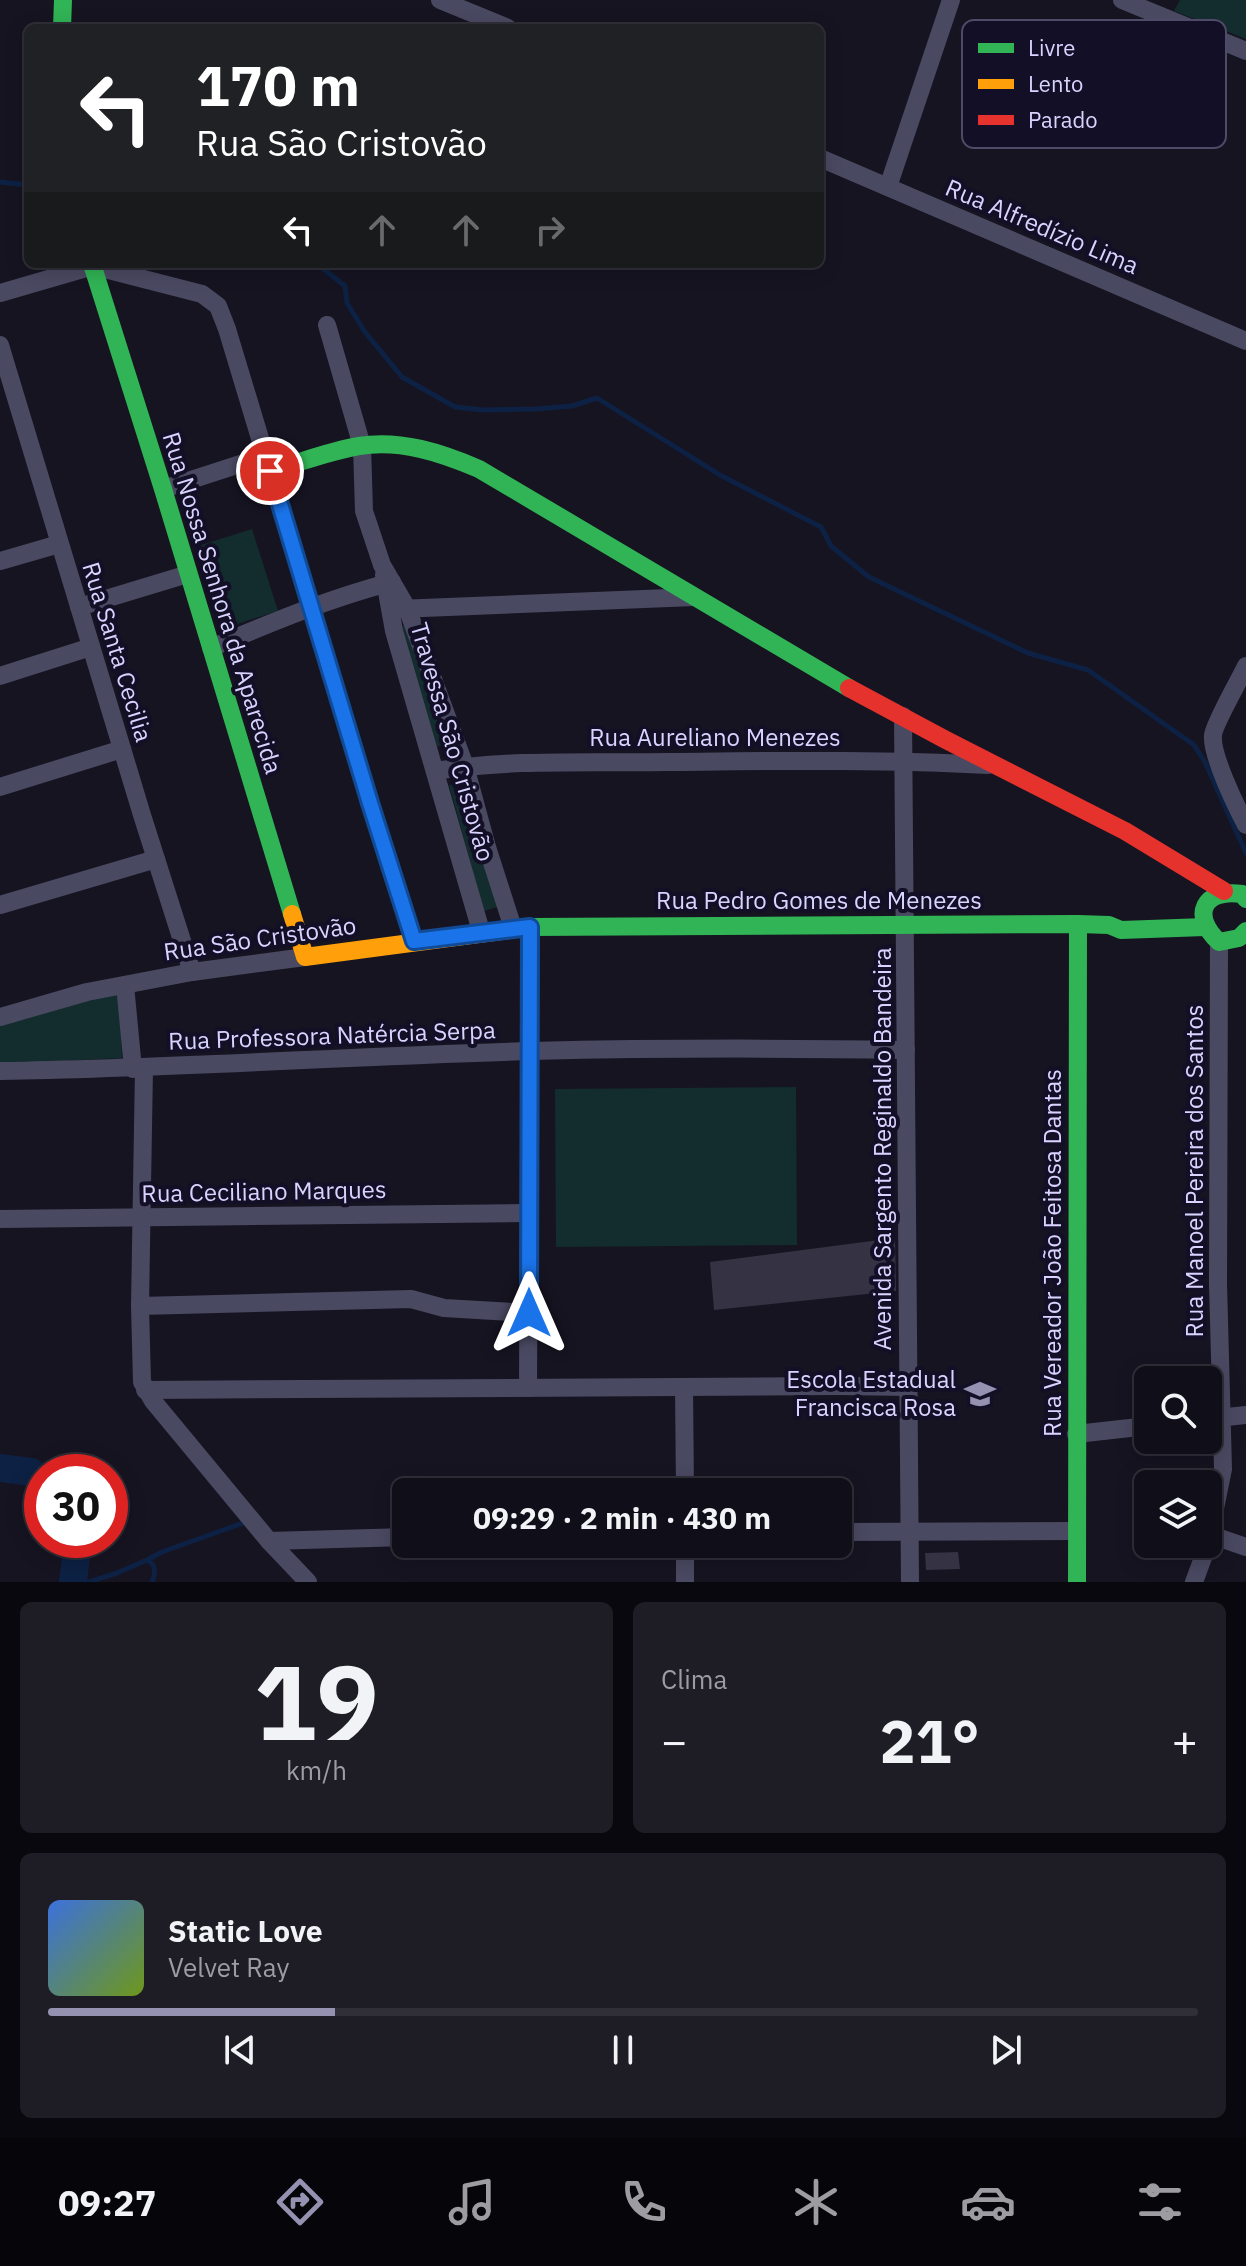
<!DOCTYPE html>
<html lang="pt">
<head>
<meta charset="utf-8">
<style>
  :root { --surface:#100f19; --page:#1e1d26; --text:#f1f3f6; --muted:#9c9ca2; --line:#302f38; --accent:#9591b1 }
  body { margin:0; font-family:"IBM Plex Sans",sans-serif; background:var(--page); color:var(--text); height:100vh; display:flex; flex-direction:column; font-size:30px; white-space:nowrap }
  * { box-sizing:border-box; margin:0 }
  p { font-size:26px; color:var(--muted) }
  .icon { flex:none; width:44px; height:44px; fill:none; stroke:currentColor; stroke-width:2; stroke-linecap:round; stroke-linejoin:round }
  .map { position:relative; height:1582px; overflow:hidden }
  .panel { display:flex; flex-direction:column; gap:20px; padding:20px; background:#09080e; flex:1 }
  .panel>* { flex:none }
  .guide { position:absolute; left:24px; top:24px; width:800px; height:244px; border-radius:12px; box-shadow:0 4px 20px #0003,0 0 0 2px var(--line); background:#202124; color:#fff; overflow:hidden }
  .tools { position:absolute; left:1134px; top:1366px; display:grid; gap:16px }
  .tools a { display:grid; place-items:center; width:88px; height:88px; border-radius:12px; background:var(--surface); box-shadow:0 4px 20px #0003,0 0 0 2px var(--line); font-size:40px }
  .speed { position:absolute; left:24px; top:1454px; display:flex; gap:16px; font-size:40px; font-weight:700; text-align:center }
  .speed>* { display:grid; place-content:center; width:104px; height:104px; border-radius:50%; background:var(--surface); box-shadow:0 4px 20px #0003,0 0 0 2px var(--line); line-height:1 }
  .speed .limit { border:12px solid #d22; background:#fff; color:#111 }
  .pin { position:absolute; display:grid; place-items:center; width:68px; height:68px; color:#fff; margin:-34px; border:4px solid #fff; border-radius:50%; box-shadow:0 2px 8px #0007 }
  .me { position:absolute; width:88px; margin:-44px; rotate:0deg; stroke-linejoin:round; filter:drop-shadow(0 0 6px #0008) }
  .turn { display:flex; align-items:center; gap:28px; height:168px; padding:0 40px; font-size:36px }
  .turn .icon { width:104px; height:104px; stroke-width:2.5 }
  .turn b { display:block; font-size:56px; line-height:68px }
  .lanes { display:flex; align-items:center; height:76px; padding:0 40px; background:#0003; justify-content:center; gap:40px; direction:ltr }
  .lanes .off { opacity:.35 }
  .big { font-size:60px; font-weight:700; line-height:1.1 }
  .panel .tile { flex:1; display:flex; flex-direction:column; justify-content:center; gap:12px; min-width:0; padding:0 28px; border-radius:12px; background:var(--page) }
  .panel .dial { align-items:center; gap:0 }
  .dial b { font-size:104px; line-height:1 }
  .song { display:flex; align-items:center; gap:24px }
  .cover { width:96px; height:96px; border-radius:12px; background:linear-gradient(135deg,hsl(220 70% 55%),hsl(80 70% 35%)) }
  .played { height:8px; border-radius:4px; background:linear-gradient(90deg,var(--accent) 25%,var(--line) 25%) }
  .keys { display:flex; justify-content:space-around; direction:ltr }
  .heat { display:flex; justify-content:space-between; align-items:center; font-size:44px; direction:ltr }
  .panel .tiles { flex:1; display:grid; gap:20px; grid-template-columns:1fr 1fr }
  .tile:last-child { grid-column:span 2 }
  .trip { position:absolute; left:392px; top:1478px; width:460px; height:80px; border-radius:12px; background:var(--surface); box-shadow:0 4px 20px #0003,0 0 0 2px var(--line); font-weight:700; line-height:80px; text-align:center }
  .tab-bar { display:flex; height:128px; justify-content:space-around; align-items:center; background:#06060a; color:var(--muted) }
  .tab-bar .icon { width:56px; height:56px }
  .tab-bar .current { color:var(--accent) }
  .tab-bar b { font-size:36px; color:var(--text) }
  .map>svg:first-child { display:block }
  .green { fill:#132c2d }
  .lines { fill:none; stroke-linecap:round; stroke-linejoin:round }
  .stream { stroke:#0d2144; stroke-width:5 }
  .river { stroke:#0d2144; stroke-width:28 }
  .building { fill:#343243 }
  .street { stroke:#4a4962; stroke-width:18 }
  .fast { stroke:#30b455; stroke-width:18 }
  .slow { stroke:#ff9f0a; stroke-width:18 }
  .jam { stroke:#e5322d; stroke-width:18 }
  .route-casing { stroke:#114b97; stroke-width:20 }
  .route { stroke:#1a73e8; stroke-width:14 }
  .labels { text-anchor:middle; stroke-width:8; stroke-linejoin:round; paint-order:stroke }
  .street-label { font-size:24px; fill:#d9d4ff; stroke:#130f26 }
  .poi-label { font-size:24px; fill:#d9d4ff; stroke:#130f26; text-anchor:end }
  .key { fill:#130f26; stroke:#4e4a67; stroke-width:2 }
  .key-label { font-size:22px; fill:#d9d4ff }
</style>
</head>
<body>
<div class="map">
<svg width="1246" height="1582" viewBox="0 0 1246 1582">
  <rect width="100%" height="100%" fill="#161421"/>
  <g class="green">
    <path d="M1180,0H1246V39L1174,11Z"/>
    <path d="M252,529L278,611L224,628L198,546Z"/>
    <path d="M410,624L451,742L436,747L396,628Z"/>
    <path d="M466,781L501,906L484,911L449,785Z"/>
    <path d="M115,994L120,1000L122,1058L0,1064V1022Z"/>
    <path d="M796,1087L797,1245L556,1247L555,1089Z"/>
  </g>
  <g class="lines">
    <g class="stream">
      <path d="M0,182L28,185"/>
      <path d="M317,264L345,286L347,303L365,332L402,377L455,407L483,410L536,409L572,406L597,398L720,475L821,527L831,546L869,577L1028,653L1088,670L1194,745L1205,762L1246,853"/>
      <path d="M147,1560L162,1552L243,1523"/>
      <path d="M73,1581L83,1582"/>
      <path d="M89,1582L117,1573L147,1560C156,1564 156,1573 152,1582"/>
    </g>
    <g class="river">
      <path d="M0,1468L31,1472L42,1480"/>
      <path d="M73,1582L78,1540"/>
    </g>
  </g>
  <g class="building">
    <path d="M895,1238L896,1291L714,1310L710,1262Z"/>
    <path d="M958,1552L960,1569L926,1570L925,1553Z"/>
  </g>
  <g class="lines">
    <g class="street">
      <path d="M440,0L508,28"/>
      <path d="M1122,0L1246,51"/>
      <path d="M820,158L1246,341"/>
      <path d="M888,187L951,0"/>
      <path d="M0,293L93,266L202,294L218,306L227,329L370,803L414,941"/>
      <path d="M327,325L362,446L364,511L382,565L407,608L465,766L487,847L513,928"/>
      <path d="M0,345L142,815L192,972"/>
      <path d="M163,489L265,456"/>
      <path d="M0,561L59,544"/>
      <path d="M384,575L394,631L481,931"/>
      <path d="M79,607L188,574"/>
      <path d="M398,609L694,597"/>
      <path d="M211,648C270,623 330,598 392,582"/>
      <path d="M1246,666C1240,679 1214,724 1213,735C1211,755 1236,806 1246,825"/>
      <path d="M0,676L91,647"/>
      <path d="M903,716L910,1582"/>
      <path d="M435,771C511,759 589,763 666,762C773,761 880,759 988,765"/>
      <path d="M0,787L122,749"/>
      <path d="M0,905L156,859"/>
      <path d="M125,985L133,1069"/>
      <path d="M0,1017L87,992L192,972L305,957"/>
      <path d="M144,1068L140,1306L142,1382L153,1401L269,1541L308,1582"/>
      <path d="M0,1071C177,1068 354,1056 532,1051C656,1048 781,1048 906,1050"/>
      <path d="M0,1219L529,1213"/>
      <path d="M140,1306L411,1299L444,1308L529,1313"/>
      <path d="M684,1387L685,1492"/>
      <path d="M528,1388L530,927"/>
      <path d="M145,1390L839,1386L909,1387"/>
      <path d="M1208,1419L1246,1415"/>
      <path d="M1076,1434L1148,1426"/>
      <path d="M838,1532L1077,1531"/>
      <path d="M1211,1535L1246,1547"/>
      <path d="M269,1541L406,1537"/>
      <path d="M1208,1543L1223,1469L1218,1284L1219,942"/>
      <path d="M685,1544V1582"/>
      <path d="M1194,1582L1208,1544"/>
    </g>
    <g class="fast">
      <path d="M62,28L63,0"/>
      <path d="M92,264L163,489L292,914"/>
      <path d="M270,471C299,463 329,451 359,446C400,439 442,453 479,469L849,688"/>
      <path d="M1246,899L1242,894C1204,888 1190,915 1219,942L1239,938L1246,931"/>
      <path d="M509,930L530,927L1078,924L1109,925L1121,930L1205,927"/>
      <path d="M1077,1582L1078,924"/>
    </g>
    <path class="slow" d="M292,914L305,957L509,930"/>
    <path class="jam" d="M849,688L946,740L1125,831L1224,891"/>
  </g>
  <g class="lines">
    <defs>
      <path id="route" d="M270,471L370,803L414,941L530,927L529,1313"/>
    </defs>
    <use href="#route" class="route-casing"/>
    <use href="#route" class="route"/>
  </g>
  <defs>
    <symbol id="school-bare" viewBox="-9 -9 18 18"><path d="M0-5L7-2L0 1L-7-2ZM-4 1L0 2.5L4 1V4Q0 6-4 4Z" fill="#9591b1" stroke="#130f26" stroke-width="2.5" paint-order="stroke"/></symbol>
  </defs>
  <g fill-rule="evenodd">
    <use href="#school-bare" x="958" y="1372" width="44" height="44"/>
  </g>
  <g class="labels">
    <g class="street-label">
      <text transform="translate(1042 227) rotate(23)" y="8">Rua Alfredízio Lima</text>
      <text transform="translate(222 603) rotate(73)" y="8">Rua Nossa Senhora da Aparecida</text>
      <text transform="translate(117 652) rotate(73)" y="8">Rua Santa Cecilia</text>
      <text x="715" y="746">Rua Aureliano Menezes</text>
      <text transform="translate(452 742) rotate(74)" y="8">Travessa São Cristovão</text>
      <text x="819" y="909">Rua Pedro Gomes de Menezes</text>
      <text transform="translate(260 939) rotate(-8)" y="8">Rua São Cristovão</text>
      <text transform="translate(332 1036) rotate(-2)" y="8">Rua Professora Natércia Serpa</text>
      <text transform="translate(883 1149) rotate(-90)" y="8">Avenida Sargento Reginaldo Bandeira</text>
      <text transform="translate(1195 1171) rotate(-90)" y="8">Rua Manoel Pereira dos Santos</text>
      <text transform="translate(264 1192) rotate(-1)" y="8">Rua Ceciliano Marques</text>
      <text transform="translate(1053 1253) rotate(-90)" y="8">Rua Vereador João Feitosa Dantas</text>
    </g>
    <g class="poi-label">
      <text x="956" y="1388">Escola Estadual<tspan x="956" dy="28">Francisca Rosa</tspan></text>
    </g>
  </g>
  <rect x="962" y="20" width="264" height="128" rx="12" class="key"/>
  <rect x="978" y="43" width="36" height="10" fill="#30b455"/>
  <rect x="978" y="79" width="36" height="10" fill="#ff9f0a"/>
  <rect x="978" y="115" width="36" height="10" fill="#e5322d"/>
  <g class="key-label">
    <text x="1028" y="56">Livre</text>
    <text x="1028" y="92">Lento</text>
    <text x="1028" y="128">Parado</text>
  </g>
</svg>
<div class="tools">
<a><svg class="icon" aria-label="search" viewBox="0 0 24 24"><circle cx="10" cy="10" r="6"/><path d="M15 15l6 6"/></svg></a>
<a><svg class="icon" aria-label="layers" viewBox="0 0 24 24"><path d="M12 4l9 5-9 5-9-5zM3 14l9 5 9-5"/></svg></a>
</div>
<div class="speed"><div class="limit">30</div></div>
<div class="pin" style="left:270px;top:471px;background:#d93025"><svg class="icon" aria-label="arrive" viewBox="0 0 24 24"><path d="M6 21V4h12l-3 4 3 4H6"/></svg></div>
<svg class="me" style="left:529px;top:1313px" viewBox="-20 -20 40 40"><path d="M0-17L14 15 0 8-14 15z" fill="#1a73e8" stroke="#fff" stroke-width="4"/></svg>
<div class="trip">09:29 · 2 min · 430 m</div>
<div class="guide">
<div class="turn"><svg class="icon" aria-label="left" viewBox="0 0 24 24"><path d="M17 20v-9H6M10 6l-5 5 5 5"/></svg><div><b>170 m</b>Rua São Cristovão</div></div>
<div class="lanes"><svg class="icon" aria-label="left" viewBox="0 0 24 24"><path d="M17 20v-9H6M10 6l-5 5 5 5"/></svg><svg class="icon off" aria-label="ahead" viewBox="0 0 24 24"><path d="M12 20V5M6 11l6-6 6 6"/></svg><svg class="icon off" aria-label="ahead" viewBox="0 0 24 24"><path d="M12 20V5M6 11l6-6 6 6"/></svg><svg class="icon off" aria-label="right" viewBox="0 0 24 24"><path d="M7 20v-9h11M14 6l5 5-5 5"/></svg></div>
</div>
</div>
<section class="panel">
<div class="tiles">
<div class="tile dial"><b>19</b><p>km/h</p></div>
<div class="tile"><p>Clima</p>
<div class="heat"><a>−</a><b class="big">21°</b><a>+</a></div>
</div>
<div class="tile">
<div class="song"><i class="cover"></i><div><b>Static Love</b><p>Velvet Ray</p></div></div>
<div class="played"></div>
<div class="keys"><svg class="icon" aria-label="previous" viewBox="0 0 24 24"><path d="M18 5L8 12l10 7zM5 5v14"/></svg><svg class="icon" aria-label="pause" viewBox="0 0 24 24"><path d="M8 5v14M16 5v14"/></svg><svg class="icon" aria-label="next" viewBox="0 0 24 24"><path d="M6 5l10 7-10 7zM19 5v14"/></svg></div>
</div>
</div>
</section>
<nav class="tab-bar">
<b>09:27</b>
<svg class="icon current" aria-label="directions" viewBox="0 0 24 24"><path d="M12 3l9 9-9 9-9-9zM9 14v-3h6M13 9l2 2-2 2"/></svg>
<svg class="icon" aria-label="music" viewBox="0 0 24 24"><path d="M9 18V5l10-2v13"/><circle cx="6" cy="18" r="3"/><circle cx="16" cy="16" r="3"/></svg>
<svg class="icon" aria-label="phone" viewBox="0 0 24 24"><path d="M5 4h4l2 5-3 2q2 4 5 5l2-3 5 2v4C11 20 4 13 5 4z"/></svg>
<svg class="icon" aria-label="climate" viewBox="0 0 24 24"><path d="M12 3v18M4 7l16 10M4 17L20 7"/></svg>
<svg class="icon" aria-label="car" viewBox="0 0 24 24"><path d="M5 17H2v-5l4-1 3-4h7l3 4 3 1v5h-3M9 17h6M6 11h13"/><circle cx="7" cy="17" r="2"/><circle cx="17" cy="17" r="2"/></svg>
<svg class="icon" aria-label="filters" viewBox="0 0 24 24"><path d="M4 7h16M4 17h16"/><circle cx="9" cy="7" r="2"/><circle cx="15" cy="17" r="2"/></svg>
</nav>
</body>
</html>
